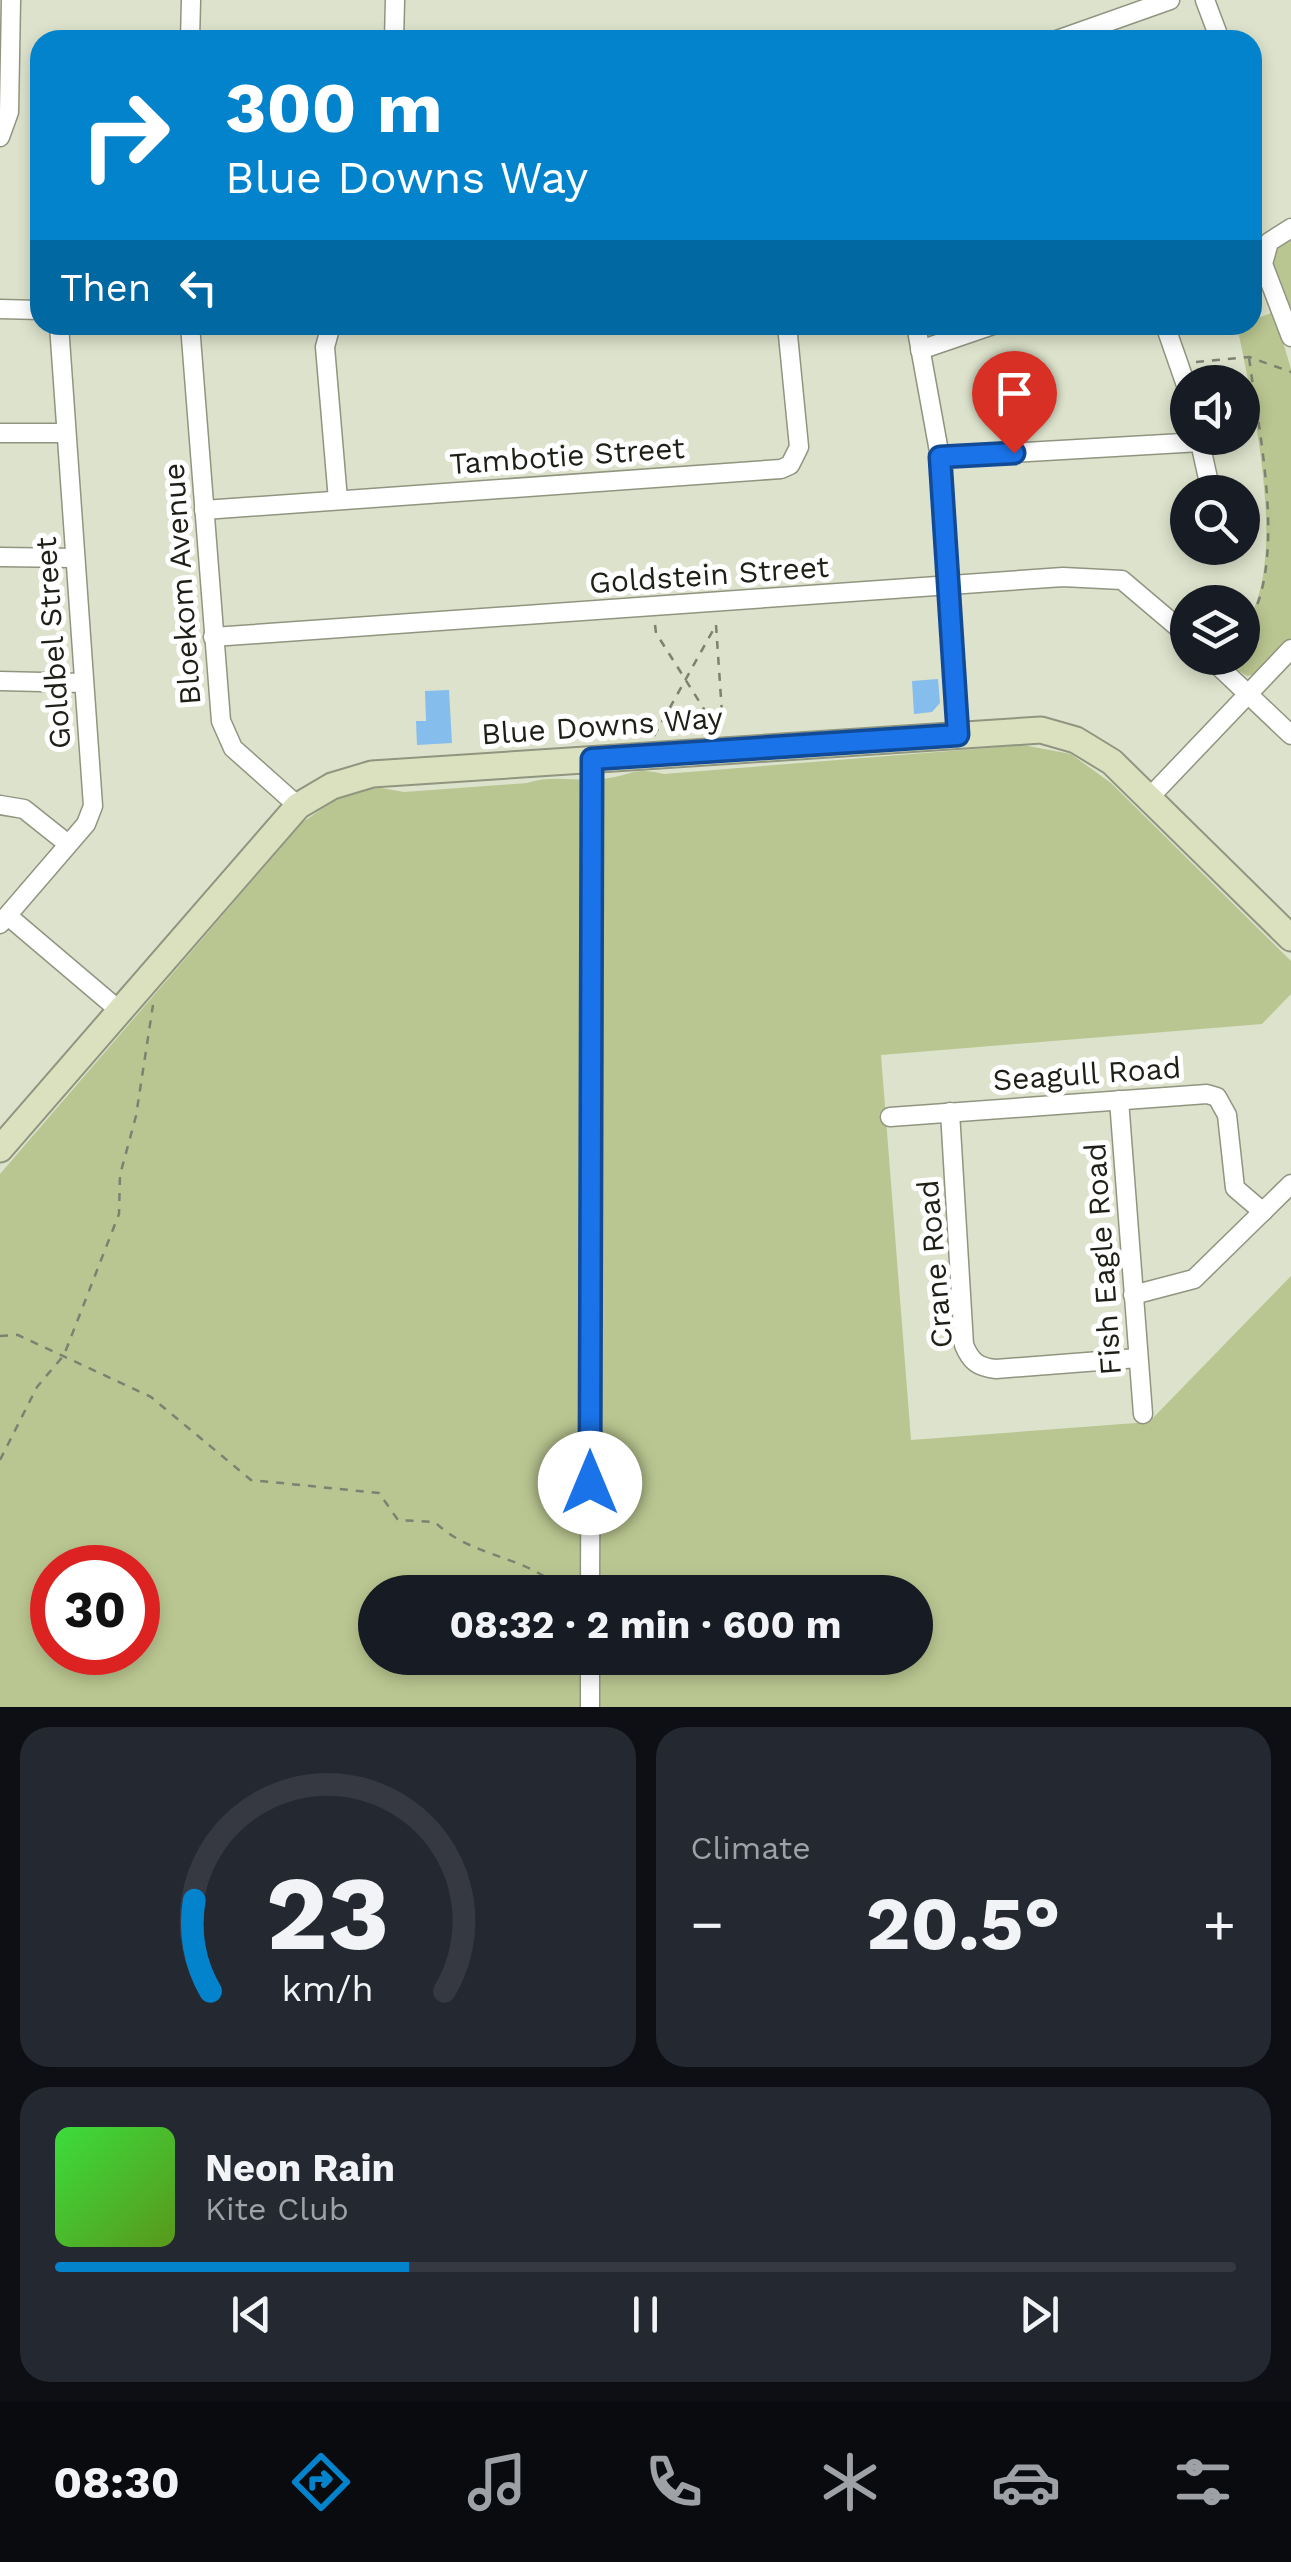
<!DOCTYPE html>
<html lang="en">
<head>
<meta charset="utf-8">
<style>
  :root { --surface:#171b24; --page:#242831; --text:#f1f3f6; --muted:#9ea1a6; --line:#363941; --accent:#0383cb }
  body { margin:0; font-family:"Work Sans",sans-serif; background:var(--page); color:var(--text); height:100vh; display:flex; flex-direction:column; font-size:38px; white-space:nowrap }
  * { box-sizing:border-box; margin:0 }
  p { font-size:32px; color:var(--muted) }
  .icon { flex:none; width:55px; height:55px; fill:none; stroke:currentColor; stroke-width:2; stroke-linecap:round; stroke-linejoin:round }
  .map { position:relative; height:1707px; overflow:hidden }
  .drawer { display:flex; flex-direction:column; gap:20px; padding:20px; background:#0d0f14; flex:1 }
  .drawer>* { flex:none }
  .hud { position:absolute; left:30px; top:30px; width:1232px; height:305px; border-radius:30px; box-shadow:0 5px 15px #0003; background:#0383cb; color:#fff; overflow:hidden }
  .fabs { position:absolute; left:1170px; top:365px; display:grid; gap:20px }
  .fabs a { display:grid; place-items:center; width:90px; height:90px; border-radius:50%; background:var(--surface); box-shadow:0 5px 15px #0003; font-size:50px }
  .speed { position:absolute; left:30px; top:1545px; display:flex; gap:20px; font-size:50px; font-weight:700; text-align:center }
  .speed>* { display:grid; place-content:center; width:130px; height:130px; border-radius:50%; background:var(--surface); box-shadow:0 5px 15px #0003; line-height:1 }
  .speed .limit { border:15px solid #d22; background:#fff; color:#111 }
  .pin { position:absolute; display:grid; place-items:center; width:85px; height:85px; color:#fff; margin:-102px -42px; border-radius:50% 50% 50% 0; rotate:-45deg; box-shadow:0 0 10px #0007 }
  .pin .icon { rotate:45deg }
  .me { position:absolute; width:110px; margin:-55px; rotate:0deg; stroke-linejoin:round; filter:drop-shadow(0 0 8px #0008) }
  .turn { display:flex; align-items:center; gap:35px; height:210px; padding:0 30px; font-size:45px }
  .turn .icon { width:130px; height:130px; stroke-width:2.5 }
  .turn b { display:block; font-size:70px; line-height:85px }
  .then { display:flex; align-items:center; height:95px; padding:0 30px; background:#0003; gap:20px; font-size:38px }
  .big { font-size:75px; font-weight:700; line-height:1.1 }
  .drawer .widget { flex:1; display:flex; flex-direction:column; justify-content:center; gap:15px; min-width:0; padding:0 35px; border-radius:30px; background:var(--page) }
  .drawer .dial { align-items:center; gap:0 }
  .dial svg { height:260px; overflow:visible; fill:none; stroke:var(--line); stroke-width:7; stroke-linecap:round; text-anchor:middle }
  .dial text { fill:var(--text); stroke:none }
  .song { display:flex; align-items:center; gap:30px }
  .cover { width:120px; height:120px; border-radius:15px; background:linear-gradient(135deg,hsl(120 70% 55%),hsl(90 70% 35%)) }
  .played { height:10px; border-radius:5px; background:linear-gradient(90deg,var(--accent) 30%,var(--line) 30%) }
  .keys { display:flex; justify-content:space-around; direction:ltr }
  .heat { display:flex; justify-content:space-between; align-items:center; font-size:55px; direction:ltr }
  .drawer .tiles { flex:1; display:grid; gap:20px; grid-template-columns:1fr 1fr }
  .widget:last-child { grid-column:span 2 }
  .trip { position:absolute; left:358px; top:1575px; width:575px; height:100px; border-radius:50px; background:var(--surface); box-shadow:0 5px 15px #0003; font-weight:700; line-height:100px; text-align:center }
  .tabs { display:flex; height:160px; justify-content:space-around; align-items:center; background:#090b0e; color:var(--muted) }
  .tabs .icon { width:70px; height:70px }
  .tabs .on { color:var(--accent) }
  .tabs b { font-size:45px; color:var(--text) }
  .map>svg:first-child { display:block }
  .green { fill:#bac691; fill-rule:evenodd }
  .building { fill:#85bdec }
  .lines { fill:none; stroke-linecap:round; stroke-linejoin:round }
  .street-casing { stroke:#909580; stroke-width:21 }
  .secondary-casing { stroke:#909580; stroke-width:29 }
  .path { stroke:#7d8171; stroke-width:2.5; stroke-dasharray:8 8; stroke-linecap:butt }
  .street { stroke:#fff; stroke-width:18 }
  .secondary { stroke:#dbe1be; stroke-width:25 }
  .route-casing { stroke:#114b97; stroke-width:25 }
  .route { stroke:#1a73e8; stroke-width:18 }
  .labels { text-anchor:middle; stroke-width:10; stroke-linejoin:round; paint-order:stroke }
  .street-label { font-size:30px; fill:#1e2018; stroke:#fff }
</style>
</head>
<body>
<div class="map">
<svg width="1291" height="1707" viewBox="0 0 1291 1707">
  <rect width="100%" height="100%" fill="#dce2cb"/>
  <g class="green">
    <path d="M1291,234V316L1271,260L1279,240Z"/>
    <path d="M1274,312L1291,369V638L1259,673L1247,676L1218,658H1242L1243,627C1291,568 1252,399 1237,326L1252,325L1253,320Z"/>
    <path d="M1023,745L1071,754L1111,783L1291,961V994L1262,1024L881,1055L911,1440L1149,1422L1291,1276V1707H0V1174L303,822L336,799L376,787L404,792L527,783C554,774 581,783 609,778C635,774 633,767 664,774ZM52,1568H138V1652H52ZM375,1592H915V1658H375Z"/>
  </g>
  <g class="building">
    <path d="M938,679L940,703L932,712L914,714L912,681Z"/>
    <path d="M449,690L452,743L417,745L416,721H426L425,691Z"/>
  </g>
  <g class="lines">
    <defs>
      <g id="street">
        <path d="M1205,0L1220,40"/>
        <path d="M190,40L191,0"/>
        <path d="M394,40L395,0"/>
        <path d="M1057,40L1170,0"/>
        <path d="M0,137L9,112L11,0"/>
        <path d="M1291,228L1269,242L1263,264L1291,337"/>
        <path d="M0,309L40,310"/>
        <path d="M190,325L221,721L233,748L298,806"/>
        <path d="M331,325L325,347L338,500"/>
        <path d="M916,325L940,457L958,735"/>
        <path d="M1165,325L1188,391"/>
        <path d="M920,350L993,325"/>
        <path d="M0,433H66"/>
        <path d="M1199,438L1211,492"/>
        <path d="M940,457L1200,442"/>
        <path d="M204,510L781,469L790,465L799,447L787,325"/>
        <path d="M0,557L75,558"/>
        <path d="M213,637L1063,577L1122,580L1188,636"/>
        <path d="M1210,658L1291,735"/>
        <path d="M0,681L83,683"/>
        <path d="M1148,799L1291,649"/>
        <path d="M0,805L24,809L68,844"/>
        <path d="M8,916L120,1011"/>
        <path d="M0,924L86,824L93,806L59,325"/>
        <path d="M1119,1100L1143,1414"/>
        <path d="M950,1112L964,1345C971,1362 978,1367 996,1369L1138,1358"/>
        <path d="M890,1117L1207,1094L1217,1097L1227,1115L1235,1188L1263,1212"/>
        <path d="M1133,1295L1194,1279L1291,1184"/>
        <path d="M590,1592L593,759"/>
        <path d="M590,1707V1658"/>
      </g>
      <path id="secondary" d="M0,1149L298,806L332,786L372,774L1041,730L1076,740L1112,762L1291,938"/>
    </defs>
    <use href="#street" class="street-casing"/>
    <use href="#secondary" class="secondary-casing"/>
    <g class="path">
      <path d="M1196,362L1249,357L1291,372"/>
      <path d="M655,625L656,633L716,728"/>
      <path d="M716,625L722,713L717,721"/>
      <path d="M1242,632C1291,572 1258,430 1249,357"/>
      <path d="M654,736L716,625"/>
      <path d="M0,1336L18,1335L151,1397L251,1480L379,1493L398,1520L435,1522C469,1557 530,1556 564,1592"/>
      <path d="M0,1460L37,1387L64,1355L119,1214L120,1175L136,1116L153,1005"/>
    </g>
    <use href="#street" class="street"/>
    <use href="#secondary" class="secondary"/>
  </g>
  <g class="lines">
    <defs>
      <path id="route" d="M590,1483L592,759L958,735L940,457L1014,453"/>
    </defs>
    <use href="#route" class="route-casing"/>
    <use href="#route" class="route"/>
  </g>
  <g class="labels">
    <g class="street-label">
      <text transform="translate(567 456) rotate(-4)" y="10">Tambotie Street</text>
      <text transform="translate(709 575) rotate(-4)" y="10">Goldstein Street</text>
      <text transform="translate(182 584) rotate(-94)" y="10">Bloekom Avenue</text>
      <text transform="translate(53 643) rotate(-94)" y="10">Goldbel Street</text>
      <text transform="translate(602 726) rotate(-4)" y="10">Blue Downs Way</text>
      <text transform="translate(1087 1074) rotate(-4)" y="10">Seagull Road</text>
      <text transform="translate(1103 1259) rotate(-94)" y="10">Fish Eagle Road</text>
      <text transform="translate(935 1264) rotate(-95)" y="10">Crane Road</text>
    </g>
  </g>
</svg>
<div class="fabs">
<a><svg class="icon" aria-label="sound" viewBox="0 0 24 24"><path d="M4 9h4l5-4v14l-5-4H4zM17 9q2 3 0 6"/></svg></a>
<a><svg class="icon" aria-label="search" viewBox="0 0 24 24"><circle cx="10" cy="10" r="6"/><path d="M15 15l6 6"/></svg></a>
<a><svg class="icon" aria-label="layers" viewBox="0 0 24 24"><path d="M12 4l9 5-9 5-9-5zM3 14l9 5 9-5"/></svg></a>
</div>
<div class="speed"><div class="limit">30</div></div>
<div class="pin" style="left:1014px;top:453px;background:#d93025"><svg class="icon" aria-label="arrive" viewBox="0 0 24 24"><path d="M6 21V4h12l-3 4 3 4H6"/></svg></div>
<svg class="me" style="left:590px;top:1483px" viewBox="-20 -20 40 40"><circle r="19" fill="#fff"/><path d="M0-13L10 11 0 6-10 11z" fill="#1a73e8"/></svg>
<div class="trip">08:32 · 2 min · 600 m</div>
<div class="hud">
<div class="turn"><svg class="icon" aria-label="right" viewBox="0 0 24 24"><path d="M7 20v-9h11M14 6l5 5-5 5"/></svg><div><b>300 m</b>Blue Downs Way</div></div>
<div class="then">Then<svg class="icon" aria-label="left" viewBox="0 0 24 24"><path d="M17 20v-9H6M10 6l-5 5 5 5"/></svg></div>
</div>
</div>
<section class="drawer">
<div class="tiles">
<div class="widget dial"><svg viewBox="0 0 100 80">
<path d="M14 69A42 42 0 1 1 86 69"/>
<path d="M14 69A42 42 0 0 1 9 41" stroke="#0383cb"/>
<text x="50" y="56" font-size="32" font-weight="700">23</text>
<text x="50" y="72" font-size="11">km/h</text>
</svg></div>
<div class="widget"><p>Climate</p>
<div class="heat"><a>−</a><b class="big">20.5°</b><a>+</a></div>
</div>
<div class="widget">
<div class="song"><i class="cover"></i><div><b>Neon Rain</b><p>Kite Club</p></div></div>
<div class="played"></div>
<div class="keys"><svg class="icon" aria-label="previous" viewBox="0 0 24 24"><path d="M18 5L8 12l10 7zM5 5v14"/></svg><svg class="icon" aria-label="pause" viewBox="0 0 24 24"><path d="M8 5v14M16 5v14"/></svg><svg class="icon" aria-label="next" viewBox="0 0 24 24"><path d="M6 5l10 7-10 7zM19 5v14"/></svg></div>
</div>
</div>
</section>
<nav class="tabs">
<b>08:30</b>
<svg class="icon on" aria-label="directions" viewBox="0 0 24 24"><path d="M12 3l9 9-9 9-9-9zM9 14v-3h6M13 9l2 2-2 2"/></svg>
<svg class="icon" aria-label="music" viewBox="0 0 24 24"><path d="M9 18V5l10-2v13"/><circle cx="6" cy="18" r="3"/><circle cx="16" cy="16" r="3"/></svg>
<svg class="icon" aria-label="phone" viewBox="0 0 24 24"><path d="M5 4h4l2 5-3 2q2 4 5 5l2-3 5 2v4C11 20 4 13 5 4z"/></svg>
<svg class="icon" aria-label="climate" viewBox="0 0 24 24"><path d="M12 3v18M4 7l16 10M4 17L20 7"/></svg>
<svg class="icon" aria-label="car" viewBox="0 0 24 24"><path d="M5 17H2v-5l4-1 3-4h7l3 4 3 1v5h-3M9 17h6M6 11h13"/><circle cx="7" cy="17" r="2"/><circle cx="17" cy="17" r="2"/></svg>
<svg class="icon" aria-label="filters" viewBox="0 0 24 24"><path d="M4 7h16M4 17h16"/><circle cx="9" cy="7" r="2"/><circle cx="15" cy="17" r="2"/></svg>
</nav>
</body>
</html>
